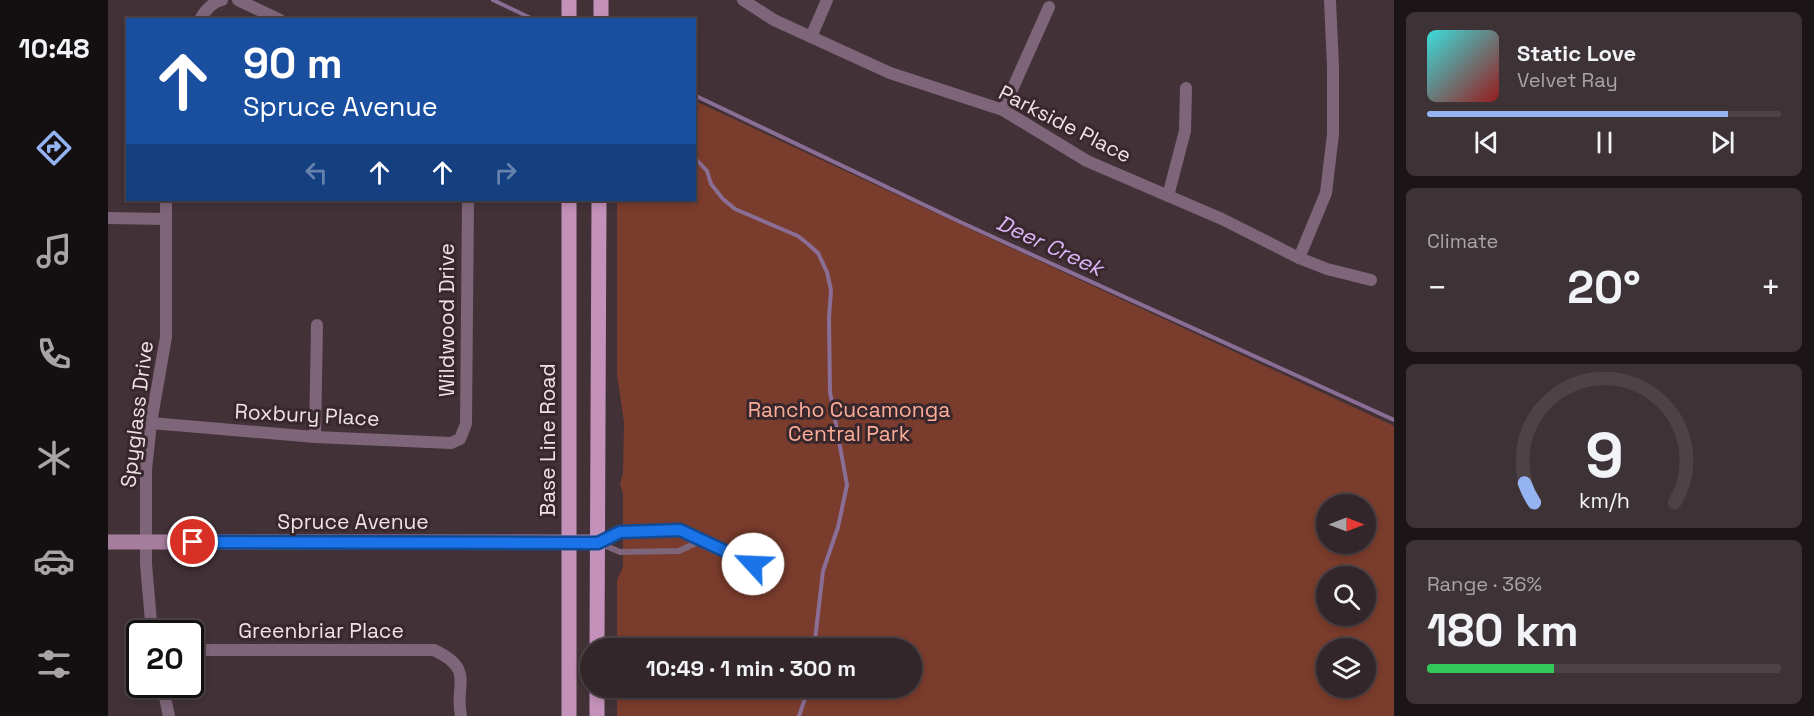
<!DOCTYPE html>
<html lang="en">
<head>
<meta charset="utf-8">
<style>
  :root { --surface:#32262a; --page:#3d3236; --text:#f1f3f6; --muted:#a8a5a8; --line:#4d4347; --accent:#95b2f1 }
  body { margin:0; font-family:"Space Grotesk",sans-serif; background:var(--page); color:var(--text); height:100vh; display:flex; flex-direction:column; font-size:22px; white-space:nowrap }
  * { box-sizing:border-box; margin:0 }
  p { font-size:20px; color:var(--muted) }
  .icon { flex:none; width:33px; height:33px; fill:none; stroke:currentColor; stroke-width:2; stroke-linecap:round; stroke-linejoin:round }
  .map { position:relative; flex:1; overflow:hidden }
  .details { display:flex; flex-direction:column; gap:12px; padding:12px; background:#1c1517; width:420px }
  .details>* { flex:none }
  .guide { position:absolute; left:18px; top:18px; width:570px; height:183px; border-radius:0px; box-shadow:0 3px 9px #0003,0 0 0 2px var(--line); background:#1a4fa0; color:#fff; overflow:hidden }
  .needle { width:39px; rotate:90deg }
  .buttons { position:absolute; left:1208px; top:494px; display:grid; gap:12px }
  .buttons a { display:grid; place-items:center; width:60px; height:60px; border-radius:50%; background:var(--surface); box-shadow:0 3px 9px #0003,0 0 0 2px var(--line); font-size:30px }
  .speed { position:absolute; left:18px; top:620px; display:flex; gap:12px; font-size:30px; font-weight:700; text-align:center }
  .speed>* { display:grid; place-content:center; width:78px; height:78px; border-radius:50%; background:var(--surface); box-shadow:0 3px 9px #0003,0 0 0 2px var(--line); line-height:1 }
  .speed .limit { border:3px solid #111; border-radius:9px; background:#fff; color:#111 }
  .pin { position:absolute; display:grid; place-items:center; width:51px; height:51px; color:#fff; margin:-26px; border:3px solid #fff; border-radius:50%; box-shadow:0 2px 6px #0007 }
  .me { position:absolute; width:66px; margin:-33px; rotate:295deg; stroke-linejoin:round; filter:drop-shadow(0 0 4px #0008) }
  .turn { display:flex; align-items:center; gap:21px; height:126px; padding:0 18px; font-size:27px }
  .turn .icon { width:78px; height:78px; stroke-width:2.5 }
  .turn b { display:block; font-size:42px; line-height:51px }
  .lanes { display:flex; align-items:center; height:57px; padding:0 18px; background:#0003; justify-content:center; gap:30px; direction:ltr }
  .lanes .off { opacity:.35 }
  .big { font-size:45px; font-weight:700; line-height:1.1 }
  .details .widget { flex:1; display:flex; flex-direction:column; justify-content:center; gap:9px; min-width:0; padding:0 21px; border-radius:9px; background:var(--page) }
  .details .dial { align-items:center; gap:0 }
  .dial svg { height:156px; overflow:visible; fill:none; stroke:var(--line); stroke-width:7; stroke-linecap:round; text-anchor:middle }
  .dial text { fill:var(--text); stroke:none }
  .song { display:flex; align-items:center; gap:18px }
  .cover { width:72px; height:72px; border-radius:9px; background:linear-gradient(135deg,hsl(180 70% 55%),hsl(0 70% 35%)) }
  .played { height:6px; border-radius:3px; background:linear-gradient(90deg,var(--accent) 85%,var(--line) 85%) }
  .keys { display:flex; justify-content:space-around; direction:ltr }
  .heat { display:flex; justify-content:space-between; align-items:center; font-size:33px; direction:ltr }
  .charge { height:9px; border-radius:4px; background:linear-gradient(90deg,#34c759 36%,var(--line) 0) }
  .trip { position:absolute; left:472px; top:638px; width:342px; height:60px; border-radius:30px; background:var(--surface); box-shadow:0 3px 9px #0003,0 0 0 2px var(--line); font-weight:700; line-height:60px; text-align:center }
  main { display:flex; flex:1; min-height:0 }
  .menu { display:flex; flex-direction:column; width:108px; justify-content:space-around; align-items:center; background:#140f11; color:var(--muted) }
  .menu .icon { width:42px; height:42px }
  .menu .current { color:var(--accent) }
  .menu b { font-size:27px; color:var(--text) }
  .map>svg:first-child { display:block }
  .green { fill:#7a3c2c; fill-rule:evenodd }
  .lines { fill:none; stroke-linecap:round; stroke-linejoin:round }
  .stream { stroke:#8a6e95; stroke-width:4 }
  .lane { stroke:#7e6579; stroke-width:6 }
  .street { stroke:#7e6579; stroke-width:12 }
  .secondary { stroke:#a57e9d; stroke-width:15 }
  .primary { stroke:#c391b9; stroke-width:15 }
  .route-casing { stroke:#114b97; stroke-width:15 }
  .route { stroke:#1a73e8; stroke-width:10 }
  .labels { text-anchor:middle; stroke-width:6; stroke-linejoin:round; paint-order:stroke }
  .street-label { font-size:21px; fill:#ede2e6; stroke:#38282e }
  .park-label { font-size:21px; fill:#feae98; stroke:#38282e }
  .water-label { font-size:22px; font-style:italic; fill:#dcb3f5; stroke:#38282e }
</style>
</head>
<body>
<main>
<nav class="menu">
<b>10:48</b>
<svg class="icon current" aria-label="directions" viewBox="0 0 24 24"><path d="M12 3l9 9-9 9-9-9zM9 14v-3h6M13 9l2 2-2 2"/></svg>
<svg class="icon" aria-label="music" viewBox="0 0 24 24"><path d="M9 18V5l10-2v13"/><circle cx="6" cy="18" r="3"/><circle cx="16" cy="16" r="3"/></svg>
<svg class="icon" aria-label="phone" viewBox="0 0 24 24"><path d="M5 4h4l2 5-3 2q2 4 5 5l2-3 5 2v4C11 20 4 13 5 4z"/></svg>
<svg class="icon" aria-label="climate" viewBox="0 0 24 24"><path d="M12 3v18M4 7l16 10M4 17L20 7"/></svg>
<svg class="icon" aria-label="car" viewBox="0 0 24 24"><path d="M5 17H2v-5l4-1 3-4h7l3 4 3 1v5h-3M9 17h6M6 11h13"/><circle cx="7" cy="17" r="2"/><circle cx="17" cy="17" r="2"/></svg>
<svg class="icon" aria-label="filters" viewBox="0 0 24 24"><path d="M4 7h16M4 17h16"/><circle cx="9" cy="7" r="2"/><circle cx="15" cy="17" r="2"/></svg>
</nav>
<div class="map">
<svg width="1286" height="716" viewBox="0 0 1286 716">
  <rect width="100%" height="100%" fill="#423238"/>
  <path class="green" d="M587,101L1286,426V716H509V687H804V648H509V580L515,567V493L512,484L515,473L516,422L509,375V200H586ZM1218,504H1257V543H1218ZM1218,576H1257V615H1218ZM1218,648H1257V687H1218Z"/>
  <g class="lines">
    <g class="stream">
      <path d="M385,0L427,20"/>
      <path d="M586,95L850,221L1286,420"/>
      <path d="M586,157L599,171L603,184L615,199L627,209L690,236L700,244L710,253L719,272L723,290L721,318L722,392L739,485L730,527L715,571L706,648"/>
      <path d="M691,716L701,687"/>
    </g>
    <g class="lane">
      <path d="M491,542L512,532L572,530L660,571"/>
      <path d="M491,543L512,552L571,551L594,540"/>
    </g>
    <g class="street">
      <path d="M130,0L172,20"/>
      <path d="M635,0L666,20L782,73L895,110L979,161L1114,219L1191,258L1219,269L1263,280"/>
      <path d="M92,20C96,11 105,2 114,0"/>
      <path d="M703,37L719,0"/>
      <path d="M895,110L941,7"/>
      <path d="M1060,196L1077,131L1078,88"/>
      <path d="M0,218L58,219"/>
      <path d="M1191,258L1218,193L1225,134V67L1222,0"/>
      <path d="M43,423L207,437L343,443L352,439L358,424L360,200"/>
      <path d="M207,437L209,325"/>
      <path d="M44,633L38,564V469L43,423L58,337V200"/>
      <path d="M82,650H326C368,670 346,684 353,716"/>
      <path d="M54,684L61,716"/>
    </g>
    <path class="secondary" d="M0,542H490"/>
    <g class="primary">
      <path d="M461,20V0"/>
      <path d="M493,20V0"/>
      <path d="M461,200V716"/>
      <path d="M489,648L491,200"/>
      <path d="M489,687V716"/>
    </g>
  </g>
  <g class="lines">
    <defs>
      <path id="route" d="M85,542L490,543L512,532L572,530L645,564"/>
    </defs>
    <use href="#route" class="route-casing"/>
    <use href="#route" class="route"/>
  </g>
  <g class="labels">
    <g class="street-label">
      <text transform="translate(957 124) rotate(27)" y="7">Parkside Place</text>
      <text transform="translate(339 320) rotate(-90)" y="7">Wildwood Drive</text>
      <text transform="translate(29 414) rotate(-83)" y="7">Spyglass Drive</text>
      <text transform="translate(199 415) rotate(3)" y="7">Roxbury Place</text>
      <text transform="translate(440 440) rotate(-90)" y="7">Base Line Road</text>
      <text x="245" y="529">Spruce Avenue</text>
      <text x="213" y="638">Greenbriar Place</text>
    </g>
    <g class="park-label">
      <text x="741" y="417">Rancho Cucamonga<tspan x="741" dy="24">Central Park</tspan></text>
    </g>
    <g class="water-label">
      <text transform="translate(942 245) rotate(25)" y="8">Deer Creek</text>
    </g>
  </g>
</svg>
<div class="buttons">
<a><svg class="needle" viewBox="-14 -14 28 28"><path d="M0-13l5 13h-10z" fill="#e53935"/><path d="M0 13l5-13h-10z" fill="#a8a5a8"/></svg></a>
<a><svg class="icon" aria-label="search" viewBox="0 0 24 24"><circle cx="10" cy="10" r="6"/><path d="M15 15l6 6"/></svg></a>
<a><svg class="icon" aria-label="layers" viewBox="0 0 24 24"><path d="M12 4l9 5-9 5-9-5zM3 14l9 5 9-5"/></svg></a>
</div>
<div class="speed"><div class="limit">20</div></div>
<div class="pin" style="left:85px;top:542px;background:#d93025"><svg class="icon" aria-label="arrive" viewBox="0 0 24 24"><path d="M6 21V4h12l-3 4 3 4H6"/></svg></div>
<svg class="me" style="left:645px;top:564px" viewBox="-20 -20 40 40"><circle r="19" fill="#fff"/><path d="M0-13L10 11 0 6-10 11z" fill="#1a73e8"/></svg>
<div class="trip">10:49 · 1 min · 300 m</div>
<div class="guide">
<div class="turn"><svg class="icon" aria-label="ahead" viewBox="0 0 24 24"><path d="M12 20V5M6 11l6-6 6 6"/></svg><div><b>90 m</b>Spruce Avenue</div></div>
<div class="lanes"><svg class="icon off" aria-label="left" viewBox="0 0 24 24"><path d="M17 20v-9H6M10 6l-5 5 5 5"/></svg><svg class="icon" aria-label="ahead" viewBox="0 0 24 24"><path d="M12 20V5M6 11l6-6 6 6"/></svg><svg class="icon" aria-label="ahead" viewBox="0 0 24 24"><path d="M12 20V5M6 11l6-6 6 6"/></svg><svg class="icon off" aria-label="right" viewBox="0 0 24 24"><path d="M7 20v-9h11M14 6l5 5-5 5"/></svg></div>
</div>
</div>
<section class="details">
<div class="widget">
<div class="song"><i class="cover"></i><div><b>Static Love</b><p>Velvet Ray</p></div></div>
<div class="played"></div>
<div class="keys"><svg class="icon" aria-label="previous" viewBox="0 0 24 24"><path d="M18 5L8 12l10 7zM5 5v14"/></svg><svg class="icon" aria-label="pause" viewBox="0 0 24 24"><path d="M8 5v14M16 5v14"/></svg><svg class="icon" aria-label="next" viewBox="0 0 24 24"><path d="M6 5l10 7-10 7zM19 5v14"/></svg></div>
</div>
<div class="widget"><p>Climate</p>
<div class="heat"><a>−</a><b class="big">20°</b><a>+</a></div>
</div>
<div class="widget dial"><svg viewBox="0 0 100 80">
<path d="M14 69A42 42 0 1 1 86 69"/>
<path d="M14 69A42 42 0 0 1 9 59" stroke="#95b2f1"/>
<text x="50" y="56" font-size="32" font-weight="700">9</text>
<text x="50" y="72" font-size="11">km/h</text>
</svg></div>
<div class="widget"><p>Range · 36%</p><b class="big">180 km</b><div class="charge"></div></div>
</section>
</main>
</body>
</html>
